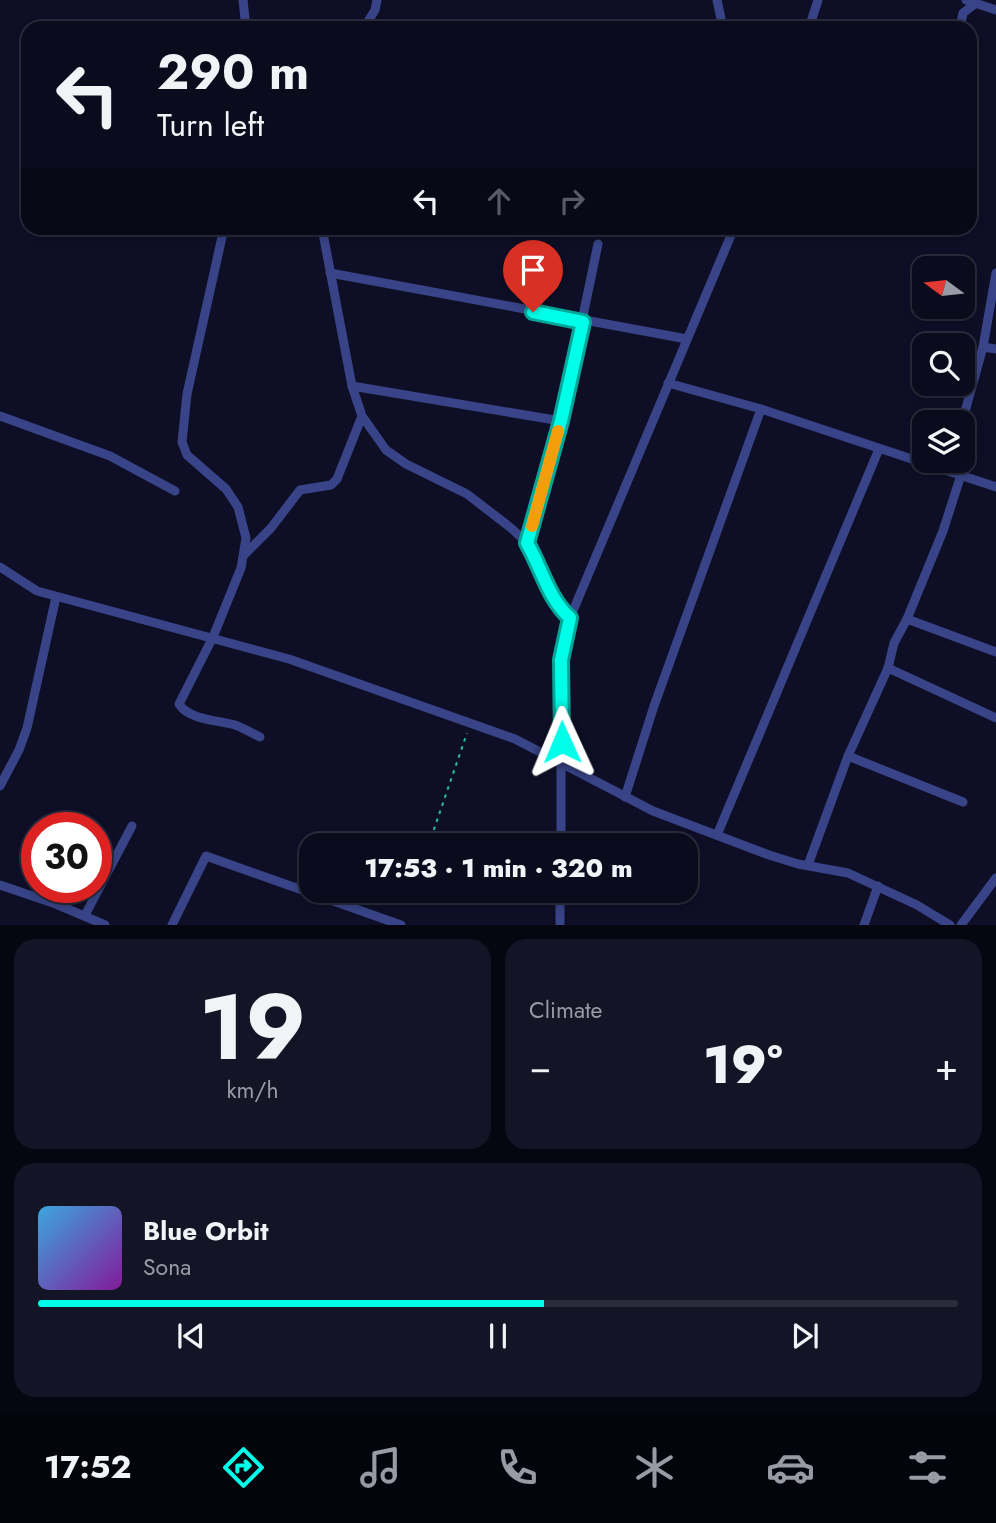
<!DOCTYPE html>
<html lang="en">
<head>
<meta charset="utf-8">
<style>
  :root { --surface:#0a0b1d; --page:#131426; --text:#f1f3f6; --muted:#999ba4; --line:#2a2b3b; --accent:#00ffe9 }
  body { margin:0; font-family:Jost,sans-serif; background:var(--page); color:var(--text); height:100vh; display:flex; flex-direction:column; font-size:26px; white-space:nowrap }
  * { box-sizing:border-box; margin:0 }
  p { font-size:23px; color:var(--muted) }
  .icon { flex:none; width:38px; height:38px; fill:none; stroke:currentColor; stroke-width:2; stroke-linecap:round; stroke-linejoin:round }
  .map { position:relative; height:925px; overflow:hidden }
  .panel { display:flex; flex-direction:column; gap:14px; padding:14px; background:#060610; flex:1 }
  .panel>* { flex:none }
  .top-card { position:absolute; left:21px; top:21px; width:956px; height:214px; border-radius:21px; box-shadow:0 4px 10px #0003,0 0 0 2px var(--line); background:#0a0b1d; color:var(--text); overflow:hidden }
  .needle { width:46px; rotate:285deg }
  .controls { position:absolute; left:912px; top:256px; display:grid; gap:14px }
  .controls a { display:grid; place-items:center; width:63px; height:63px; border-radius:14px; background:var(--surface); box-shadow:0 4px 10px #0003,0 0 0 2px var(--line); font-size:35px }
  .speed { position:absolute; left:21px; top:812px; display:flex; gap:14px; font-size:35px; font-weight:700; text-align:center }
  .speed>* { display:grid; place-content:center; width:91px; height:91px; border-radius:50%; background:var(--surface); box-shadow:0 4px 10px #0003,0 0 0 2px var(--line); line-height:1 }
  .speed .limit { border:10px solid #d22; background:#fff; color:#111 }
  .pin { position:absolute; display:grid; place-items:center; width:60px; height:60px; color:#fff; margin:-72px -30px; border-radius:50% 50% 50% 0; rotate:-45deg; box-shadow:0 0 7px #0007 }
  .pin .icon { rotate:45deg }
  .me { position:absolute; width:77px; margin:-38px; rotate:359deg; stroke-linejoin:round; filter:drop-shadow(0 0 5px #0008) }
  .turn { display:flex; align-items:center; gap:24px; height:147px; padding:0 21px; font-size:32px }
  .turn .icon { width:91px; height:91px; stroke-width:2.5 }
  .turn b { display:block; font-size:49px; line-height:60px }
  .lanes { display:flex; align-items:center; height:66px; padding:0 21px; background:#0003; justify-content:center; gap:35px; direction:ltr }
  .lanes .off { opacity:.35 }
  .big { font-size:52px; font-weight:800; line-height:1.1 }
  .panel .tile { flex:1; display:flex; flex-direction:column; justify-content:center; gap:10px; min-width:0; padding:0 24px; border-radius:21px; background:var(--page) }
  .panel .dial { align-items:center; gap:0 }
  .dial b { font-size:91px; line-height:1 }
  .song { display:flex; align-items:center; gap:21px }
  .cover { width:84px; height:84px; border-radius:10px; background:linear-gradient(135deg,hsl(200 70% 55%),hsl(290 70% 35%)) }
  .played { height:7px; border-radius:4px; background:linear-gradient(90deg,var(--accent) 55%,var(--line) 55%) }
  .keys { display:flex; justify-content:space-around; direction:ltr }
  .heat { display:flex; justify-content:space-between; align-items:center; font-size:38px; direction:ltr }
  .panel .tiles { flex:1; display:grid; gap:14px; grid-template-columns:1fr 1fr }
  .tile:last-child { grid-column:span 2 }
  .trip { position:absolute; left:299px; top:833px; width:399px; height:70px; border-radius:21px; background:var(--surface); box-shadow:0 4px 10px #0003,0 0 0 2px var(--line); font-weight:800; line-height:70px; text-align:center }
  .tabs { display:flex; height:112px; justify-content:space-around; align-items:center; background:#04040c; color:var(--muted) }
  .tabs .icon { width:49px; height:49px }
  .tabs .current { color:var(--accent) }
  .tabs b { font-size:32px; color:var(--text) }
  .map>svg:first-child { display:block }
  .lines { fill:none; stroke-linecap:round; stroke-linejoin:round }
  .path { stroke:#2bbc99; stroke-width:2; stroke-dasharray:3.5 5; stroke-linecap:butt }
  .minor { stroke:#384487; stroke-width:9 }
  .route-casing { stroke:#00a697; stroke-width:18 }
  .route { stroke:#00ffe9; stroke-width:12 }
  .slow { stroke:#f59e0b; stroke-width:12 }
</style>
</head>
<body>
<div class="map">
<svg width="996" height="925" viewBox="0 0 996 925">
  <rect width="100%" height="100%" fill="#0e0f27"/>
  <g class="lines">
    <path class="path" d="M431,838L467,733"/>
    <g class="minor">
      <path d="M243,0L246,28"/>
      <path d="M717,0L723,28"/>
      <path d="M966,0L996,10"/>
      <path d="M364,28L375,10L377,0"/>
      <path d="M809,28L818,0"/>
      <path d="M960,28L963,13L975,4"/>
      <path d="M224,228L187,394L182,442L187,455L226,489L238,507L246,538L241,568L213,637L179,704C189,720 218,720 235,725C243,728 252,733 260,737"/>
      <path d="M322,228L352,386L362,416L386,450L406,464L467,494L511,528L527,543L541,568L553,598L570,618"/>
      <path d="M330,273L687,339"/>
      <path d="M983,347L996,349"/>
      <path d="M668,383L761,409L996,487"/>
      <path d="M352,386L561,421"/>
      <path d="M0,416L110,456L175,491"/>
      <path d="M962,422L983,347L996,273"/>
      <path d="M527,543L561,421L598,244"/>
      <path d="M244,555L271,528L300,490L331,485L337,479L362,416"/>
      <path d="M0,567L37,591L289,659L515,739L653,811L769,855L798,864L848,873L917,905L950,925"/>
      <path d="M907,619L996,652"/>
      <path d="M888,668L996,718"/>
      <path d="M848,756L963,802"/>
      <path d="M0,786L19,750L27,728L56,597"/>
      <path d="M625,797L654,706L761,409"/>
      <path d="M717,835L879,449"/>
      <path d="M561,845V660L570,618L734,228"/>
      <path d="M808,865L848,756L888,668L894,643L907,619L943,531L961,475"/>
      <path d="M0,885L56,904L105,925"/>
      <path d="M85,915L132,826"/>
      <path d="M172,925L206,856L401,925"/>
      <path d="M560,925V891"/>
      <path d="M864,925L878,886"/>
      <path d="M961,925L996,878"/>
    </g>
  </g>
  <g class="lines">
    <defs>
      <path id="route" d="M533,312L583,322L561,421L527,543C542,569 548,598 570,618L561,660L562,742"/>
    </defs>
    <use href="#route" class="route-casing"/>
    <use href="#route" class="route"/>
    <path class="slow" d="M532,526L558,431"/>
  </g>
</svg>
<div class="controls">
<a><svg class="needle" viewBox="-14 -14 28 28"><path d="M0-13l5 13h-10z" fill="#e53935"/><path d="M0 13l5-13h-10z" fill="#999ba4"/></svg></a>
<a><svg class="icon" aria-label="search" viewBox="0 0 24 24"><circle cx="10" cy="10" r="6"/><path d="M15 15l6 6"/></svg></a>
<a><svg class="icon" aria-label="layers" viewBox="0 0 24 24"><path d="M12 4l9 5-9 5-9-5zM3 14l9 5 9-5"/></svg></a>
</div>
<div class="speed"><div class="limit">30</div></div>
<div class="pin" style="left:533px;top:312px;background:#d93025"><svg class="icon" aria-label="arrive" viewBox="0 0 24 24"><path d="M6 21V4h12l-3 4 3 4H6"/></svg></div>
<svg class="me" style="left:562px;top:742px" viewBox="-20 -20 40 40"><path d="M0-17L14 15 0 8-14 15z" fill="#00ffe9" stroke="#fff" stroke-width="4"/></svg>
<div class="trip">17:53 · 1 min · 320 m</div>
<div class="top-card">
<div class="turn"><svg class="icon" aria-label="left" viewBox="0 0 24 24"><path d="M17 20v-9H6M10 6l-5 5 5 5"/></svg><div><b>290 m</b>Turn left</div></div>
<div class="lanes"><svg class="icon" aria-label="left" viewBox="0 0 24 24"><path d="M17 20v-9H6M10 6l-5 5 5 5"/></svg><svg class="icon off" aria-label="ahead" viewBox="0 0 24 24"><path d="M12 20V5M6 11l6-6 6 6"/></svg><svg class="icon off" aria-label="right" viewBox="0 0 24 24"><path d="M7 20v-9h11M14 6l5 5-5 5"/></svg></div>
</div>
</div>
<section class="panel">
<div class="tiles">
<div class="tile dial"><b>19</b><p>km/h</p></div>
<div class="tile"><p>Climate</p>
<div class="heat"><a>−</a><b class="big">19°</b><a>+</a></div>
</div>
<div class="tile">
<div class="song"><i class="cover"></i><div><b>Blue Orbit</b><p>Sona</p></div></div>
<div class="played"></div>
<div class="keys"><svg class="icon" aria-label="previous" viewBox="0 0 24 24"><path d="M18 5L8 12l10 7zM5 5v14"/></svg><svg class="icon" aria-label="pause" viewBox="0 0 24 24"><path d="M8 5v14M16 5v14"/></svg><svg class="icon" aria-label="next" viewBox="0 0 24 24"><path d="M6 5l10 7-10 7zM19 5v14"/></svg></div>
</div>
</div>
</section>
<nav class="tabs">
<b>17:52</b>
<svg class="icon current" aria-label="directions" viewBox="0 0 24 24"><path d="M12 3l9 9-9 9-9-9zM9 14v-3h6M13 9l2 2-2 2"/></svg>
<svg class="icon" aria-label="music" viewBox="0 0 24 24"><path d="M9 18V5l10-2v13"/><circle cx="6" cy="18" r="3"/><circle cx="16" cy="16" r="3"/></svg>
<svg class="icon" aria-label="phone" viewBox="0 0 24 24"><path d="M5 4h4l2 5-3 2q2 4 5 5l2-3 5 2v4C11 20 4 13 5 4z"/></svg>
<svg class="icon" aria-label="climate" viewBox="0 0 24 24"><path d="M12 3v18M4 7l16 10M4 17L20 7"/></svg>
<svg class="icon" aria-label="car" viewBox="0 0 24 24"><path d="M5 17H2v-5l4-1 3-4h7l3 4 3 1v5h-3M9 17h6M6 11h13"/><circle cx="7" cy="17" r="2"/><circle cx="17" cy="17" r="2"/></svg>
<svg class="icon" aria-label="filters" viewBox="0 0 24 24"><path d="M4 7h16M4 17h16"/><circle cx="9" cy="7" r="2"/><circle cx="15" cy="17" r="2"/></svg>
</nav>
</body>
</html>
